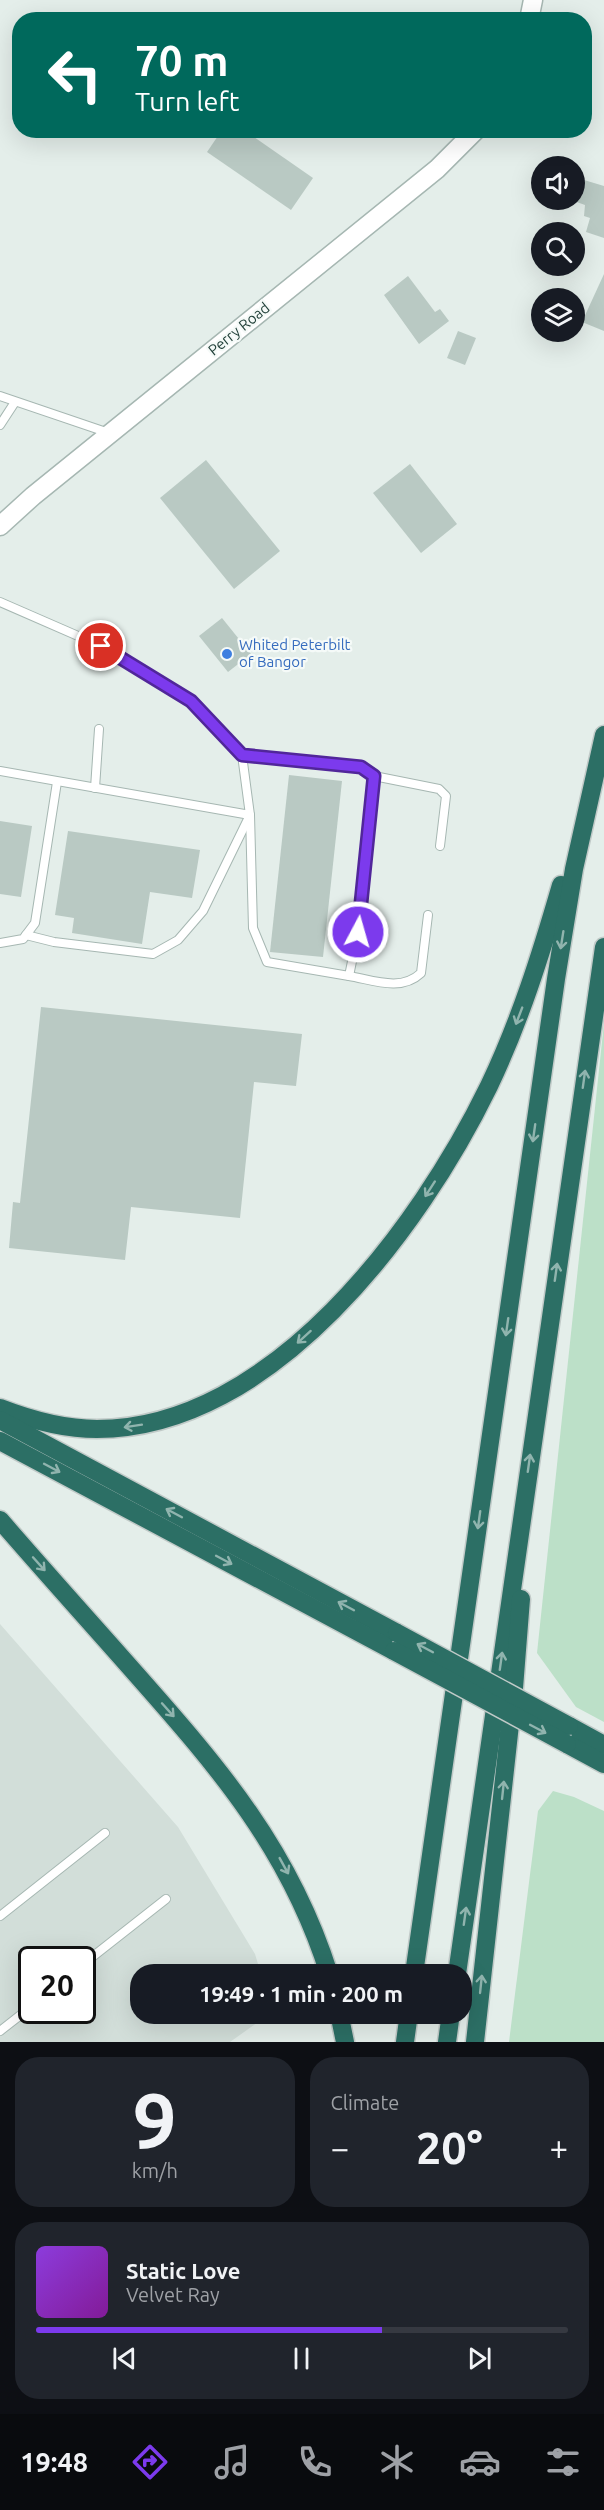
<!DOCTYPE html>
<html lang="en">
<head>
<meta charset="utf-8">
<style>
  :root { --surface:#171b24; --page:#20242c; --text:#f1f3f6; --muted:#9ea1a6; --line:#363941; --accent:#7c3aed }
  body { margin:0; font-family:Ubuntu,sans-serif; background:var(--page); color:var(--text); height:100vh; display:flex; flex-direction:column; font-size:22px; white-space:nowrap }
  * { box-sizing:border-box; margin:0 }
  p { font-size:20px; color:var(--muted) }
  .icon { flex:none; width:33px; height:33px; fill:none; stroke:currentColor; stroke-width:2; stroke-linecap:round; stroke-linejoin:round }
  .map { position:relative; height:2042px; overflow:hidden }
  .sheet { display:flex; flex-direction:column; gap:15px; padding:15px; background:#0d0f14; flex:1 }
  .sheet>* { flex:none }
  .banner { position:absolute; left:12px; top:12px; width:580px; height:126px; border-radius:24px; box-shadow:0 6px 24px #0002; background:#00695c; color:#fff; overflow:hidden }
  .fabs { position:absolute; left:531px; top:156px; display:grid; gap:12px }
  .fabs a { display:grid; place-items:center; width:54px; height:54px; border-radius:50%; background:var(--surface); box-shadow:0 6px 24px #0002; font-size:30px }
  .speed { position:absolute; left:18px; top:1946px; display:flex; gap:12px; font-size:30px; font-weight:700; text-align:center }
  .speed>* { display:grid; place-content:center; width:78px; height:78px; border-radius:50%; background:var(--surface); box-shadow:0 6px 24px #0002; line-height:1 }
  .speed .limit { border:3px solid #111; border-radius:9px; background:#fff; color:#111 }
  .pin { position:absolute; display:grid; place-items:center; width:51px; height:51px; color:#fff; margin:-26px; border:3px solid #fff; border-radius:50%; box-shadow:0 2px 6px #0007 }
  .me { position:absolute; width:66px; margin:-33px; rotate:6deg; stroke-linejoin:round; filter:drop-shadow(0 0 4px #0008) }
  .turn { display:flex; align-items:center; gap:21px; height:126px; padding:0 24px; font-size:27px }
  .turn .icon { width:78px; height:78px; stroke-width:2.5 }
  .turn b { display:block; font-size:42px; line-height:51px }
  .big { font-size:45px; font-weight:600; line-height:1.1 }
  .sheet .card { flex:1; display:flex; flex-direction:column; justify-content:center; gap:9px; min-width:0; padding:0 21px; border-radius:24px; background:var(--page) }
  .sheet .dial { align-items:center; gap:0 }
  .dial b { font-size:78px; line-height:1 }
  .song { display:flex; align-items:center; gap:18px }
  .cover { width:72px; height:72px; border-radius:9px; background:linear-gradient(135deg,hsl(270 70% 55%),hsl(290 70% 35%)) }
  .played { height:6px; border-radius:3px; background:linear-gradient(90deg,var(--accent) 65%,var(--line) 65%) }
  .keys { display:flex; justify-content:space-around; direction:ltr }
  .heat { display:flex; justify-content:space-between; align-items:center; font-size:33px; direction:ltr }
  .sheet .tiles { flex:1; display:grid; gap:15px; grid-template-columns:1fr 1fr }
  .card:last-child { grid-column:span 2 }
  .trip { position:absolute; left:130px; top:1964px; width:342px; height:60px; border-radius:24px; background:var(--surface); box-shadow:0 6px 24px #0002; font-weight:600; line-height:60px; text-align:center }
  .tabs { display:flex; height:96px; justify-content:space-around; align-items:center; background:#090b0e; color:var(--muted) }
  .tabs .icon { width:42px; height:42px }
  .tabs .active { color:var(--accent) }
  .tabs b { font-size:27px; color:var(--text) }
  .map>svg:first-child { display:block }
  .built { fill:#d2ded9; fill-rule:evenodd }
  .green { fill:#bce0c8 }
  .building { fill:#b9c9c3 }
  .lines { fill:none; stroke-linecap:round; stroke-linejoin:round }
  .service-casing { stroke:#a6b7b2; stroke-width:10 }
  .tertiary-casing { stroke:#a6b7b2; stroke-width:21 }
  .motorway-casing { stroke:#c1cac8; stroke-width:21 }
  .service { stroke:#fff; stroke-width:8 }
  .tertiary { stroke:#fff; stroke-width:18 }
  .motorway { stroke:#2c6f65; stroke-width:18 }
  .motorway-bridge-casing { stroke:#c1cac8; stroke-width:21; stroke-linecap:butt }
  .motorway-bridge { stroke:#2c6f65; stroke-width:18 }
  .oneway { stroke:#90b4ae }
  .route-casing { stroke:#51269a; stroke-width:15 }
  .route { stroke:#7c3aed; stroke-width:10 }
  .shop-dot { fill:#3f7fe0; stroke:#f5faf8; stroke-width:2 }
  .labels { text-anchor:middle; stroke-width:4.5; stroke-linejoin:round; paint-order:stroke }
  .street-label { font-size:15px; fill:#22413a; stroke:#f5faf8 }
  .shop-label { font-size:15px; fill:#366cbe; stroke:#f5faf8; text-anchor:start }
</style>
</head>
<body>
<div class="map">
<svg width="604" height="2042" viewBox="0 0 604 2042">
  <rect width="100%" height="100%" fill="#e4eeea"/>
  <path class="built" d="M0,1624L178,1827L255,1954L261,1974H141V2013H263L261,2020L230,2042H0ZM32,1959H82V2010H32Z"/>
  <g class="green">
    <path d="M604,1023V1722L576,1707L537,1653Z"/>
    <path d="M553,1791L574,1797L604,1811V2042H509L538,1811Z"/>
  </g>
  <g class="building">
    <path d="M222,130H244L313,178L291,210L207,152Z"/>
    <path d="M574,177L604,186V238L586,232L590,218L584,216L585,205L574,201Z"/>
    <path d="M604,274V331L582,322Z"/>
    <path d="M408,276L435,312L440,309L449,321L419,344L384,295Z"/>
    <path d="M458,331L476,338L465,365L447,358Z"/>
    <path d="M206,460L280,551L234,589L160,498Z"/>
    <path d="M410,464L457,524L421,553L373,493Z"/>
    <path d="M222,618L251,654L228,672L199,636Z"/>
    <path d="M289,775L342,781L323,957L270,952Z"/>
    <path d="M0,821L32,826L21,897L0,894Z"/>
    <path d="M68,831L200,850L192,898L150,892L142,944L72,933L74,918L55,915Z"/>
    <path d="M41,1007L302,1034L296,1086L254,1082L240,1218L131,1207L125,1260L9,1248L13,1202L20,1203Z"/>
  </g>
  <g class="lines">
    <defs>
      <g id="service">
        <path d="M0,396L109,433"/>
        <path d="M0,425L15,402"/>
        <path d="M0,602L101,646L191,701L242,755L250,815L0,771"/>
        <path d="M242,755L361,767L374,776L358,932L349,976L267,962L253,928L250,815"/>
        <path d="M374,776L439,789L446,796L440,846"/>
        <path d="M95,788L99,729"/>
        <path d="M26,935L54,942L153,954L178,940L203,911L249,817"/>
        <path d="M0,943L23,939L35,923L57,782"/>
        <path d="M349,976C373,980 401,992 421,973L428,915"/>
        <path d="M0,1916L105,1833"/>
        <path d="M82,1965L166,1899"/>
        <path d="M0,2031L32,2006"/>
      </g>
      <g id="tertiary">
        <path d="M529,20L533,0"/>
        <path d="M0,526L33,496L437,169L476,130"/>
      </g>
      <g id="motorway">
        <path d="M0,1408C31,1420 64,1429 97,1429C272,1429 420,1228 489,1086C520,1021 541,954 561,885"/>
        <path d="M0,1420L397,1633"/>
        <path d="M0,1441L394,1651"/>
        <path d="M0,1520C45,1572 91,1623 136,1674C220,1769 290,1850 329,1974"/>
        <path d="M569,1726L604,1745"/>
        <path d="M567,1744L604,1764"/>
        <path d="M414,1974L556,979L574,869L604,735"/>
        <path d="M457,1974L604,947"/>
        <path d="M339,2013L345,2042"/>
        <path d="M405,2042L409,2013"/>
        <path d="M447,2042L451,2013"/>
        <path d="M475,2042L514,1688L521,1599"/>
      </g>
    </defs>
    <use href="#service" class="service-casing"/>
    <use href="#tertiary" class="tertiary-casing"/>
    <use href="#motorway" class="motorway-casing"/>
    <use href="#service" class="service"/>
    <use href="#tertiary" class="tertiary"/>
    <use href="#motorway" class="motorway"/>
    <defs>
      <g id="motorway-bridge">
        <path d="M397,1633L569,1726"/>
        <path d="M394,1651L567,1744"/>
      </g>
    </defs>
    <use href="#motorway-bridge" class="motorway-bridge-casing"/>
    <use href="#motorway-bridge" class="motorway-bridge"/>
  </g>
  <defs><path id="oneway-shaft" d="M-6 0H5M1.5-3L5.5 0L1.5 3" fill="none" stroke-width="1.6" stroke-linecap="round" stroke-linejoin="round" transform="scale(1.5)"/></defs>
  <g class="oneway">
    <use href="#oneway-shaft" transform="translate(562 940) rotate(99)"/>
    <use href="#oneway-shaft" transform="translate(519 1016) rotate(111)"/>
    <use href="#oneway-shaft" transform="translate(584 1079) rotate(-82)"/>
    <use href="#oneway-shaft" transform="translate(534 1133) rotate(98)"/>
    <use href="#oneway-shaft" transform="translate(430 1189) rotate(123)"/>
    <use href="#oneway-shaft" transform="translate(556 1272) rotate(-82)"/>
    <use href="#oneway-shaft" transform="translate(507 1327) rotate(98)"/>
    <use href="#oneway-shaft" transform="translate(304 1337) rotate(138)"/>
    <use href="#oneway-shaft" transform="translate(133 1426) rotate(171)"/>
    <use href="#oneway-shaft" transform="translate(529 1463) rotate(-82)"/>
    <use href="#oneway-shaft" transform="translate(52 1468) rotate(28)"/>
    <use href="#oneway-shaft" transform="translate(174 1513) rotate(-152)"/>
    <use href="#oneway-shaft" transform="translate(479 1520) rotate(98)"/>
    <use href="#oneway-shaft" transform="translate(224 1560) rotate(28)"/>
    <use href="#oneway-shaft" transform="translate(39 1564) rotate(48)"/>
    <use href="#oneway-shaft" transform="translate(346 1606) rotate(-152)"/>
    <use href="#oneway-shaft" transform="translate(425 1648) rotate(-152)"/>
    <use href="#oneway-shaft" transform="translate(501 1661) rotate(-82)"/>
    <use href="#oneway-shaft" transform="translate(168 1710) rotate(48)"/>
    <use href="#oneway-shaft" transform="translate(538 1729) rotate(28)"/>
    <use href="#oneway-shaft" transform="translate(503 1790) rotate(-84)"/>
    <use href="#oneway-shaft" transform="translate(284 1866) rotate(61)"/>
    <use href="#oneway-shaft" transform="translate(465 1916) rotate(-82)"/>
    <use href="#oneway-shaft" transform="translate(481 1984) rotate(-84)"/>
  </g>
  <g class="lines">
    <defs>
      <path id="route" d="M101,646L191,701L242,755L361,767L374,776L358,932"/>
    </defs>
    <use href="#route" class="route-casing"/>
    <use href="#route" class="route"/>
  </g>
  <circle class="shop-dot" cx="227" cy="654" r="6"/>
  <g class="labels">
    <g class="street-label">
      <text transform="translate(239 329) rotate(-39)" y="5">Perry Road</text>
    </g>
    <g class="shop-label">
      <text x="239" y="650">Whited Peterbilt<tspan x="239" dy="17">of Bangor</tspan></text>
    </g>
  </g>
</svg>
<div class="fabs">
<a><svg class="icon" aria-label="sound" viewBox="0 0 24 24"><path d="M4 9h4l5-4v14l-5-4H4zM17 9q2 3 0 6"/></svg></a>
<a><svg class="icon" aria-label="search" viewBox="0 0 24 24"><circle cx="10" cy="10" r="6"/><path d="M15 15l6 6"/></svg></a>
<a><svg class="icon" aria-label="layers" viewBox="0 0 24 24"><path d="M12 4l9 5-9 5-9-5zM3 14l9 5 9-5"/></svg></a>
</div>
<div class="speed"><div class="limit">20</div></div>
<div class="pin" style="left:101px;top:646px;background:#d93025"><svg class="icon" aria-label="arrive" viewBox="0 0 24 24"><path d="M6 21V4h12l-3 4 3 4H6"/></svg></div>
<svg class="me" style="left:358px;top:932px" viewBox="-20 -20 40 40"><circle r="17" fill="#7c3aed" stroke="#fff" stroke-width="3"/><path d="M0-11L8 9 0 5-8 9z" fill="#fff"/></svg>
<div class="trip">19:49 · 1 min · 200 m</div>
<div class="banner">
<div class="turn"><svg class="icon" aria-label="left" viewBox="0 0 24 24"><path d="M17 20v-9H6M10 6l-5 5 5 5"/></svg><div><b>70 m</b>Turn left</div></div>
</div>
</div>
<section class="sheet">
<div class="tiles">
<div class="card dial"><b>9</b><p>km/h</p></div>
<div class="card"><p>Climate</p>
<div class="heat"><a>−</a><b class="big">20°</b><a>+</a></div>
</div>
<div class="card">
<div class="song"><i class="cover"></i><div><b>Static Love</b><p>Velvet Ray</p></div></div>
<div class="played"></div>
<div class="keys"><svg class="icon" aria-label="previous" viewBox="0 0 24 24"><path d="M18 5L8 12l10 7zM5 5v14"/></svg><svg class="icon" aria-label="pause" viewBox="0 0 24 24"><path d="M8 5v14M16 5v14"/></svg><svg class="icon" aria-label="next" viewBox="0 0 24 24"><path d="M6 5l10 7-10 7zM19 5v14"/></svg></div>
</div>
</div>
</section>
<nav class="tabs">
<b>19:48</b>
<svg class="icon active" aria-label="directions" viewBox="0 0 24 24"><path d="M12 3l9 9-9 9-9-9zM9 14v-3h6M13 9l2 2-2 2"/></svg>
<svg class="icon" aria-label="music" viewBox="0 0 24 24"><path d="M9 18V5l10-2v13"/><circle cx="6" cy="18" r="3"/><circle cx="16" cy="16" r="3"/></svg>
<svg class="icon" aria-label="phone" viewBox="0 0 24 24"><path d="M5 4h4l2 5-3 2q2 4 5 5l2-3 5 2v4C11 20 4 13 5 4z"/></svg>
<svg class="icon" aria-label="climate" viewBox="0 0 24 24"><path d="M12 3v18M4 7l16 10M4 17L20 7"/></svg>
<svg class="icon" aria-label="car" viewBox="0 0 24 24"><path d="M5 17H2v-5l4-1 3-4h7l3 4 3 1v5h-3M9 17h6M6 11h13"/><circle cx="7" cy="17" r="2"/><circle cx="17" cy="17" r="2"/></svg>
<svg class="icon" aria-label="filters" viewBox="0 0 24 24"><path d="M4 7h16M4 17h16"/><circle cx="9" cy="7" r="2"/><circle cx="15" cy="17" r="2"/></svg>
</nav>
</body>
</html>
